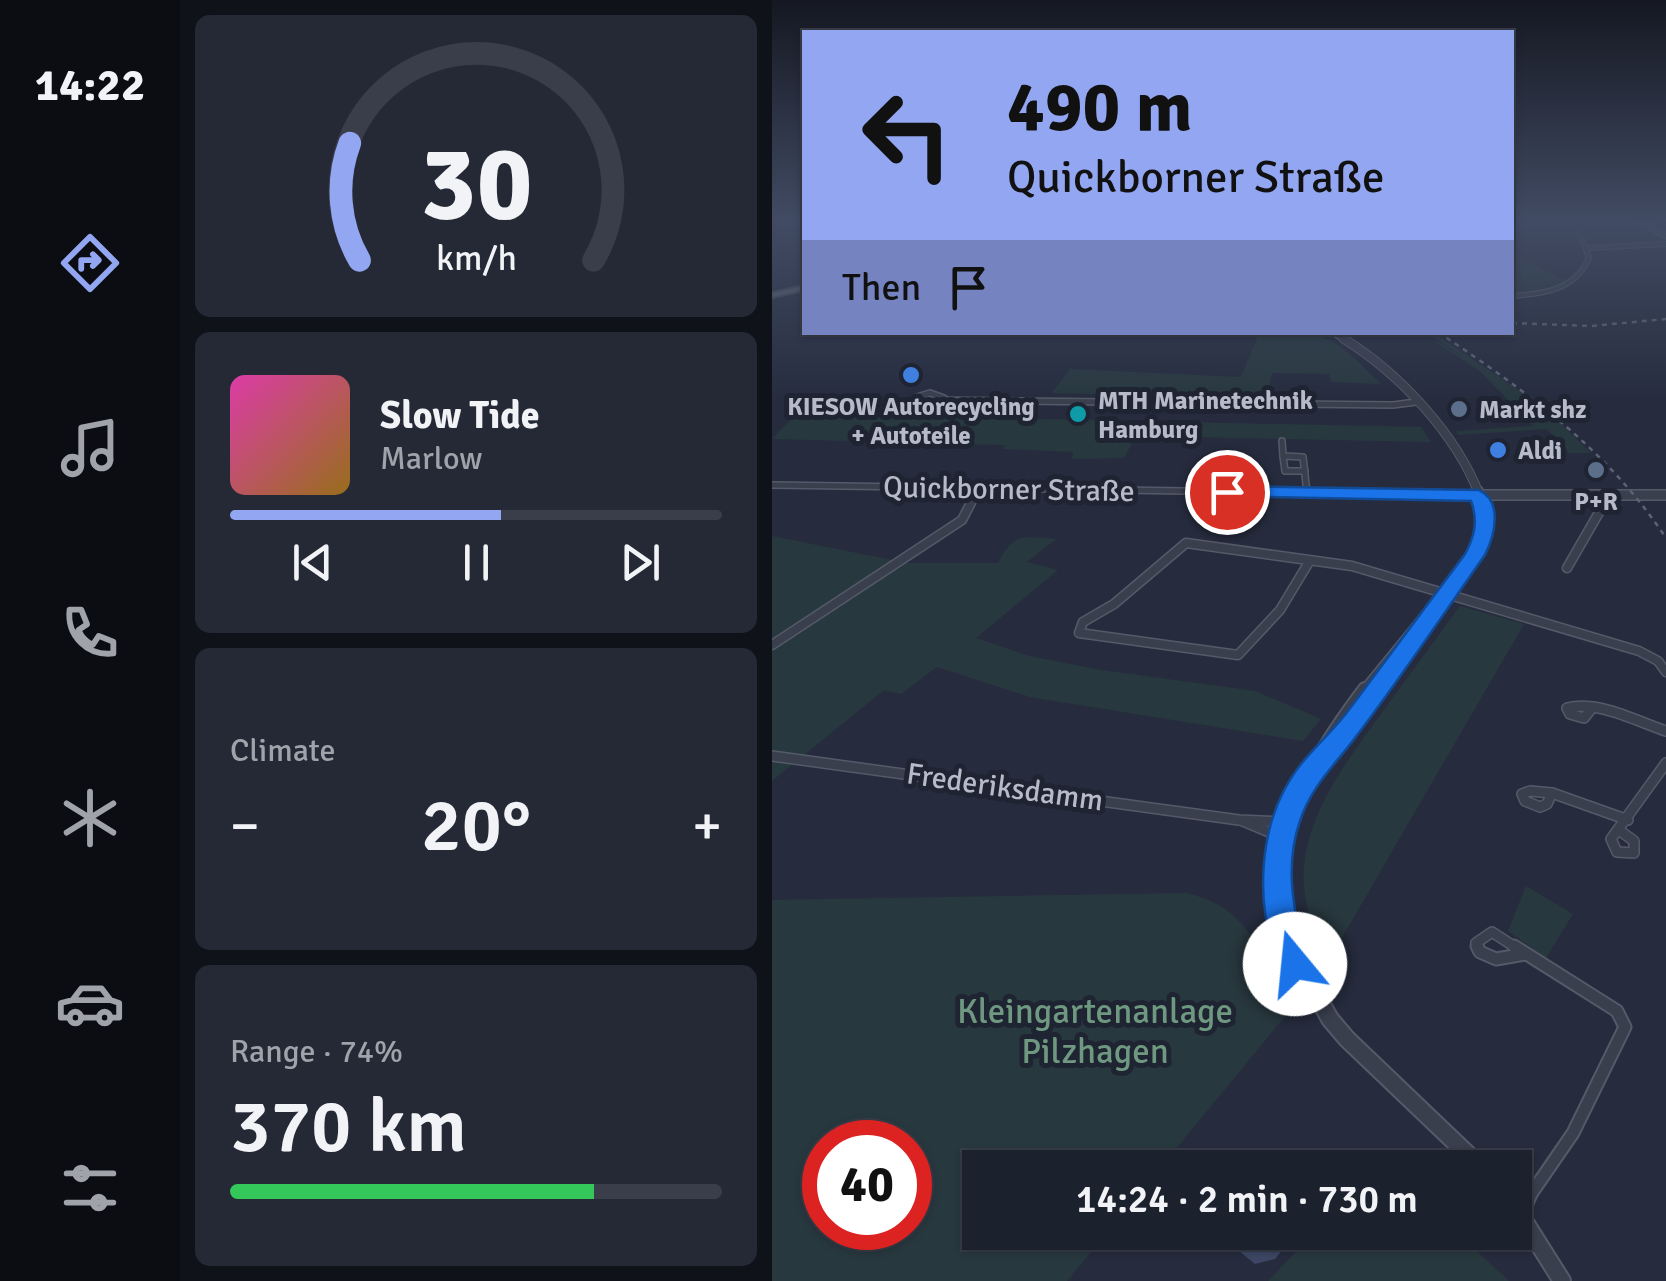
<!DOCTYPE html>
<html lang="en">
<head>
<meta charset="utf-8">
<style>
  :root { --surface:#1c212e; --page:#252936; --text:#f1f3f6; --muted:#a0a3aa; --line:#3a3e4a; --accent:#93a6f1 }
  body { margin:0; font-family:Signika,sans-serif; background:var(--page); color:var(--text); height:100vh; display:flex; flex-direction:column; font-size:38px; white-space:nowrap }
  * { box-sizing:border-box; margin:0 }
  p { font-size:32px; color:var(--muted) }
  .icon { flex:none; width:55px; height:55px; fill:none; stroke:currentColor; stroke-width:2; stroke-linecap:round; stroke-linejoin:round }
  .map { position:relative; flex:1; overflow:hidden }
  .drawer { display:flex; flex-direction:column; gap:15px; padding:15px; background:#0f1219; width:592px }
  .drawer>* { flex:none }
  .hud { position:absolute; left:30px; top:30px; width:712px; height:305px; border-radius:0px; box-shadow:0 2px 8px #0004,0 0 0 2px var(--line); background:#93a6f1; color:#111; overflow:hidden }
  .speed { position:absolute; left:30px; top:1120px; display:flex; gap:20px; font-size:50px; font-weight:700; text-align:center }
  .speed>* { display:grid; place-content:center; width:130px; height:130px; border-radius:50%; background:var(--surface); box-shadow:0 2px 8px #0004,0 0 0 2px var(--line); line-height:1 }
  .speed .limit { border:15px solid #d22; background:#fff; color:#111 }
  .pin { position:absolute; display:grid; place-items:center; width:85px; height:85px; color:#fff; margin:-42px; border:5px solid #fff; border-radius:50%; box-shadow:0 2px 10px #0007 }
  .me { position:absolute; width:110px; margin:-55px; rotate:343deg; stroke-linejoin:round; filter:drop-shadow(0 0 8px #0008) }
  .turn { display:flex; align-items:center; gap:35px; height:210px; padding:0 40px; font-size:45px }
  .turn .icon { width:130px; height:130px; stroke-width:2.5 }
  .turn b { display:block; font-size:70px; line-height:85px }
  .then { display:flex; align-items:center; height:95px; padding:0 40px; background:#0003; gap:20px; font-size:38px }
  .big { font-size:75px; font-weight:600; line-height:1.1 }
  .drawer .tile { flex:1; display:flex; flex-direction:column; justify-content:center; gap:15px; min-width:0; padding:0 35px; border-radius:15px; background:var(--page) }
  .drawer .dial { align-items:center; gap:0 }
  .dial svg { height:260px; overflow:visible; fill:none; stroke:var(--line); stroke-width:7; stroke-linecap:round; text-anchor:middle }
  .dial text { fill:var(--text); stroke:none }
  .song { display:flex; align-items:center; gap:30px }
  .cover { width:120px; height:120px; border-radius:15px; background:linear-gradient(135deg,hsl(320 70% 55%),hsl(40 70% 35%)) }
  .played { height:10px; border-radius:5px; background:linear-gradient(90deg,var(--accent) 55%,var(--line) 55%) }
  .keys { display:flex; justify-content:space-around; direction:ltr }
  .heat { display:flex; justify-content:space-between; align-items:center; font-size:55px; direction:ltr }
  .charge { height:15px; border-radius:8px; background:linear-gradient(90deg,#34c759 74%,var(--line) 0) }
  .trip { position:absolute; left:190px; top:1150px; width:570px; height:100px; border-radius:0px; background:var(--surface); box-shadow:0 2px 8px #0004,0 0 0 2px var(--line); font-weight:600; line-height:100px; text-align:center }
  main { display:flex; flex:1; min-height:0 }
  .menu { display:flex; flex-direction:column; width:180px; justify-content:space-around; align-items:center; background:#0b0d12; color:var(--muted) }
  .menu .icon { width:70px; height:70px }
  .menu .current { color:var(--accent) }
  .menu b { font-size:45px; color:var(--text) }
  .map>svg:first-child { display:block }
  .green { fill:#28383f; fill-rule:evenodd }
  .water { fill:#3d4765 }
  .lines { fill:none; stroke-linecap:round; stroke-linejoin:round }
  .minor-far4-casing { stroke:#555a69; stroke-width:6 }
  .minor-far3-casing { stroke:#555a69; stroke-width:8 }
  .minor-far2-casing { stroke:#555a69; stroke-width:11 }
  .minor-far1-casing { stroke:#555a69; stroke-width:12 }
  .minor-casing { stroke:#555a69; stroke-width:15 }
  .tertiary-far4-casing { stroke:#555a69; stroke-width:8 }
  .tertiary-far3-casing { stroke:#555a69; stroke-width:10 }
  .tertiary-far2-casing { stroke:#555a69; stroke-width:12 }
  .tertiary-far1-casing { stroke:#555a69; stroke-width:16 }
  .tertiary-casing { stroke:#555a69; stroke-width:20 }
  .secondary-casing { stroke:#555a69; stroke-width:9 }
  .primary-casing { stroke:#444857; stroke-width:4 }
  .minor-far4 { stroke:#3a3f4e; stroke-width:4 }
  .minor-far3 { stroke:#3a3f4e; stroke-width:5 }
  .minor-far2 { stroke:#3a3f4e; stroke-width:8 }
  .minor-far1 { stroke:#3a3f4e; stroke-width:9 }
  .minor { stroke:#3a3f4e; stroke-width:11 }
  .tertiary-far4 { stroke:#3a3f4e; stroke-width:5 }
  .tertiary-far3 { stroke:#3a3f4e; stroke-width:8 }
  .tertiary-far2 { stroke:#3a3f4e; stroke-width:9 }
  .tertiary-far1 { stroke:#3a3f4e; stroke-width:12 }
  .tertiary { stroke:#3a3f4e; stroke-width:16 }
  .secondary { stroke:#494d61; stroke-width:6 }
  .primary { fill:#585e6e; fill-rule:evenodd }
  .rail { stroke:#5d6275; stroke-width:2.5; stroke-dasharray:5 5; stroke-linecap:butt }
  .route { fill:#1a73e8; stroke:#114b97; stroke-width:2.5 }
  .shop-dot { fill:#3f7fe0; stroke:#1f2433; stroke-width:4 }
  .service-dot { fill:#5c6f8a; stroke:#1f2433; stroke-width:4 }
  .culture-dot { fill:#0f9aa8; stroke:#1f2433; stroke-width:4 }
  .labels { text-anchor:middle; stroke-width:10; stroke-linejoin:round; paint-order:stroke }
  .far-poi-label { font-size:25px; font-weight:bold; fill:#b7bac9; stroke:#1f2433; text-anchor:start }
  .street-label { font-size:30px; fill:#b7bac9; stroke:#1f2433 }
  .near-park-label { font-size:35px; fill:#6f9880; stroke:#1f2433 }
</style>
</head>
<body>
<main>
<nav class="menu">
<b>14:22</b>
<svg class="icon current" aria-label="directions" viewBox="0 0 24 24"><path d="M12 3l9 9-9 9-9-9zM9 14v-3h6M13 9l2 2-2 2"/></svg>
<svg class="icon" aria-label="music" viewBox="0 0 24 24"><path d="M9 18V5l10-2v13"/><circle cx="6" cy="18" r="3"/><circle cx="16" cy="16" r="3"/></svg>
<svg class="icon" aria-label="phone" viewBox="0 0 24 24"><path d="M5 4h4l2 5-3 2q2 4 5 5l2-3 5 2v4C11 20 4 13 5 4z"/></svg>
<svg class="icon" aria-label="climate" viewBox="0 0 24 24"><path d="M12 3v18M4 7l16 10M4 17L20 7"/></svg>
<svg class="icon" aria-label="car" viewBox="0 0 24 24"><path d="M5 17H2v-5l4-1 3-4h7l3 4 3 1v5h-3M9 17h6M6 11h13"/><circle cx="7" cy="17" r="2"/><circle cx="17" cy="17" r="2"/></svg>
<svg class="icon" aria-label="filters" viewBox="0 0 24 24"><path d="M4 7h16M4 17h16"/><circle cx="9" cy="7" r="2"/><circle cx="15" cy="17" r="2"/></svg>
</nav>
<section class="drawer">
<div class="tile dial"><svg viewBox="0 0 100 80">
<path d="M14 69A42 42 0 1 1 86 69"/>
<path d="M14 69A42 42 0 0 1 11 33" stroke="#93a6f1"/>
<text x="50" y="56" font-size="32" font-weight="700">30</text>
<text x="50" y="72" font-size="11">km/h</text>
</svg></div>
<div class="tile">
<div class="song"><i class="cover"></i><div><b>Slow Tide</b><p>Marlow</p></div></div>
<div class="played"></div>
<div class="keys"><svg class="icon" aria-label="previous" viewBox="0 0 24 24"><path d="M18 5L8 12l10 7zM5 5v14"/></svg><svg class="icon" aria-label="pause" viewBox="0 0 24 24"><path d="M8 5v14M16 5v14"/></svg><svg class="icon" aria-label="next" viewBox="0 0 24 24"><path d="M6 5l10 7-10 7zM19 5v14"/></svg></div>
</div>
<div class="tile"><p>Climate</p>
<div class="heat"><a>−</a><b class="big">20°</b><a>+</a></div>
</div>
<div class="tile"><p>Range · 74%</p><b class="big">370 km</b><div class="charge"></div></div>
</section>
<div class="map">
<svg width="894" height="1281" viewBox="0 0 894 1281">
  <rect width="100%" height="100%" fill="#262c3e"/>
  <g class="green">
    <path d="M740,254L795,281L780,289L740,295Z"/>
    <path d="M487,333C557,332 559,335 609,384L559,382L557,374L500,373L495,398L280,393L298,369L469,377Z"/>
    <path d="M655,333H662L773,408L819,453H797L775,429L686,435L684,431L761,426L709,372L653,335L692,357Z"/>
    <path d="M24,414L649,427L659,442L364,436L352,458L300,459L301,452L231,449L233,445L0,439Z"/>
    <path d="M0,536L135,563H226C242,531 251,537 284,539L255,562L286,570L204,638L257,656L329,670L483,691L549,719L531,741L258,697L165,667L129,694L112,690L0,781Z"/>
    <path d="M688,606L752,624L557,960C498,863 553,791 611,711C637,676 662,641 688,606Z"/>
    <path d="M754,886L801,914L774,958L736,931Z"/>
    <path d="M414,893C481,908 491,958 514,1015L389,1167L208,1168V1232L335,1233L295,1281H0V900ZM52,1142H138V1228H52Z"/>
    <path d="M542,1233H551L562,1243L572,1233H685L737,1281H496Z"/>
  </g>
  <path class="water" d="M445,1233H524L503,1259L483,1264Z"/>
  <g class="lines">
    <defs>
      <g id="minor-far4">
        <path d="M816,248L894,244"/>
        <path d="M32,272V279"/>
        <path d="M740,296C772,294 803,290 817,258L807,232"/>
      </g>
      <g id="minor-far3">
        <path d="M172,398L158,393L145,397L153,400L621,405L644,402"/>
        <path d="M510,441L511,456L531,457L535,493"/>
        <path d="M511,456L513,471H533"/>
        <path d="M0,485L629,494"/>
        <path d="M203,494L206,489"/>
      </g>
      <g id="minor-far2">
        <path d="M452,491L707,495"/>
        <path d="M537,562L508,610L466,655L307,633L311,622L342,604L414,543L580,566L867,651L886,661L894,672"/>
        <path d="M795,568L829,509L825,498"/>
        <path d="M0,645L190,520L205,491"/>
      </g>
      <g id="minor-far1">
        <path d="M820,708L812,718L798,714L795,708C826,700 864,721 894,731"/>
        <path d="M0,756L467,820L513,822"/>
        <path d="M758,791L780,793L775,804L768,807L753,801L750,794Z"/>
        <path d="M780,793L856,820"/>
        <path d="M471,821L509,837"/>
        <path d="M847,830L862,841V853L845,852L839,839L894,763"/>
        <path d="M707,949L704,943L720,932L746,949"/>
      </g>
      <g id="minor">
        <path d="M705,946L708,952L724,959L754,954"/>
        <path d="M742,946L845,1011L853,1027L801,1133L759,1194L750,1215"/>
      </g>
      <path id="tertiary-far4" d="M561,332L576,342"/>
      <path id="tertiary-far3" d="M572,339C627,373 684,434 707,494"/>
      <g id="tertiary-far2">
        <path d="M707,495H894"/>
        <path d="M591,692L703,555L714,523L706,491"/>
        <path d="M601,692L642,639"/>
      </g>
      <g id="tertiary-far1">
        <path d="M552,756L603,689"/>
        <path d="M518,949C514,929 506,907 506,887C508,812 549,747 593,689"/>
      </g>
      <g id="tertiary">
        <path d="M518,946L558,1019L575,1039L710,1168"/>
        <path d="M742,1205L790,1281"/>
      </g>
      <path id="secondary" d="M871,223L894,235"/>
      <path id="primary" d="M32,286V290L0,297V293Z"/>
    </defs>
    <use href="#minor-far4" class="minor-far4-casing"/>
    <use href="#minor-far3" class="minor-far3-casing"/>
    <use href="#minor-far2" class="minor-far2-casing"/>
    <use href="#minor-far1" class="minor-far1-casing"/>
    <use href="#minor" class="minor-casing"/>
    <use href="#tertiary-far4" class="tertiary-far4-casing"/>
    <use href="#tertiary-far3" class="tertiary-far3-casing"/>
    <use href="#tertiary-far2" class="tertiary-far2-casing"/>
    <use href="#tertiary-far1" class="tertiary-far1-casing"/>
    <use href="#tertiary" class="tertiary-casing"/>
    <use href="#secondary" class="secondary-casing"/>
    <use href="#primary" class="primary-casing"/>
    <use href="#minor-far4" class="minor-far4"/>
    <use href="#minor-far3" class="minor-far3"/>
    <use href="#minor-far2" class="minor-far2"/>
    <use href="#minor-far1" class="minor-far1"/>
    <use href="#minor" class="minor"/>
    <use href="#tertiary-far4" class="tertiary-far4"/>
    <use href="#tertiary-far3" class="tertiary-far3"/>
    <use href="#tertiary-far2" class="tertiary-far2"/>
    <use href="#tertiary-far1" class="tertiary-far1"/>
    <use href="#tertiary" class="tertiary"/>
    <use href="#secondary" class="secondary"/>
    <use href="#primary" class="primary"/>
    <g class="rail">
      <path d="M740,323L819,326L894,319"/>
      <path d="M666,332C754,391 835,449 894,538"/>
    </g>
  </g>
  <linearGradient id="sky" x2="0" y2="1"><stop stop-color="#151822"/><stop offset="0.55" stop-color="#414b63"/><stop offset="1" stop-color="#414b63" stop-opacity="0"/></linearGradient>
  <rect width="894" height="402" fill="url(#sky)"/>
  <path class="route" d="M455,486L707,490C731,501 723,535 713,555C670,616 628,679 583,738C562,766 539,787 528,821C512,867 521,921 539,964L534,974L523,978L512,974C480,910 484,821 529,764C545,744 564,728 579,707C617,656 655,605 693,554C703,536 706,520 699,501L449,496L446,492Z"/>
  <g class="shop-dot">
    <circle cx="139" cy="375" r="10"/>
    <circle cx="726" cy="450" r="10"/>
  </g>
  <g class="service-dot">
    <circle cx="687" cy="409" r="10"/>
    <circle cx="824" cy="470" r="10"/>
  </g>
  <circle class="culture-dot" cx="306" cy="414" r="10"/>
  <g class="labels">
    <g class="far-poi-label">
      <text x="326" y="409">MTH Marinetechnik<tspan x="326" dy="29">Hamburg</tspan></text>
      <text x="139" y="415" text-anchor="middle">KIESOW Autorecycling<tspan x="139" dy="29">+ Autoteile</tspan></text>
      <text x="707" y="418">Markt shz</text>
      <text x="746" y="459">Aldi</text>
      <text x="824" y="510" text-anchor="middle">P+R</text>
    </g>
    <g class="street-label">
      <text transform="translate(237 489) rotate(1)" y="10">Quickborner Straße</text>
      <text transform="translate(233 787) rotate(8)" y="10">Frederiksdamm</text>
    </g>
    <g class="near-park-label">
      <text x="323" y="1023">Kleingartenanlage<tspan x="323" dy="40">Pilzhagen</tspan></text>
    </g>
  </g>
</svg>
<div class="speed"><div class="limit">40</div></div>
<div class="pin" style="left:455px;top:492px;background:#d93025"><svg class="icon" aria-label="arrive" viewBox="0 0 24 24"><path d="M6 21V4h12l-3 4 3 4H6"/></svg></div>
<svg class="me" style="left:523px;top:964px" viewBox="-20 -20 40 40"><circle r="19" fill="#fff"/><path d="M0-13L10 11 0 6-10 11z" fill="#1a73e8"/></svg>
<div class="trip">14:24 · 2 min · 730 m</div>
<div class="hud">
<div class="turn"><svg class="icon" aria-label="left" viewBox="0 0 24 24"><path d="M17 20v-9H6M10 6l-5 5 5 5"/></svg><div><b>490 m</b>Quickborner Straße</div></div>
<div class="then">Then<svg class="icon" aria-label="arrive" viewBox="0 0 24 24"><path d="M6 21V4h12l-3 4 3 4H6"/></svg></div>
</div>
</div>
</main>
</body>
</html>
